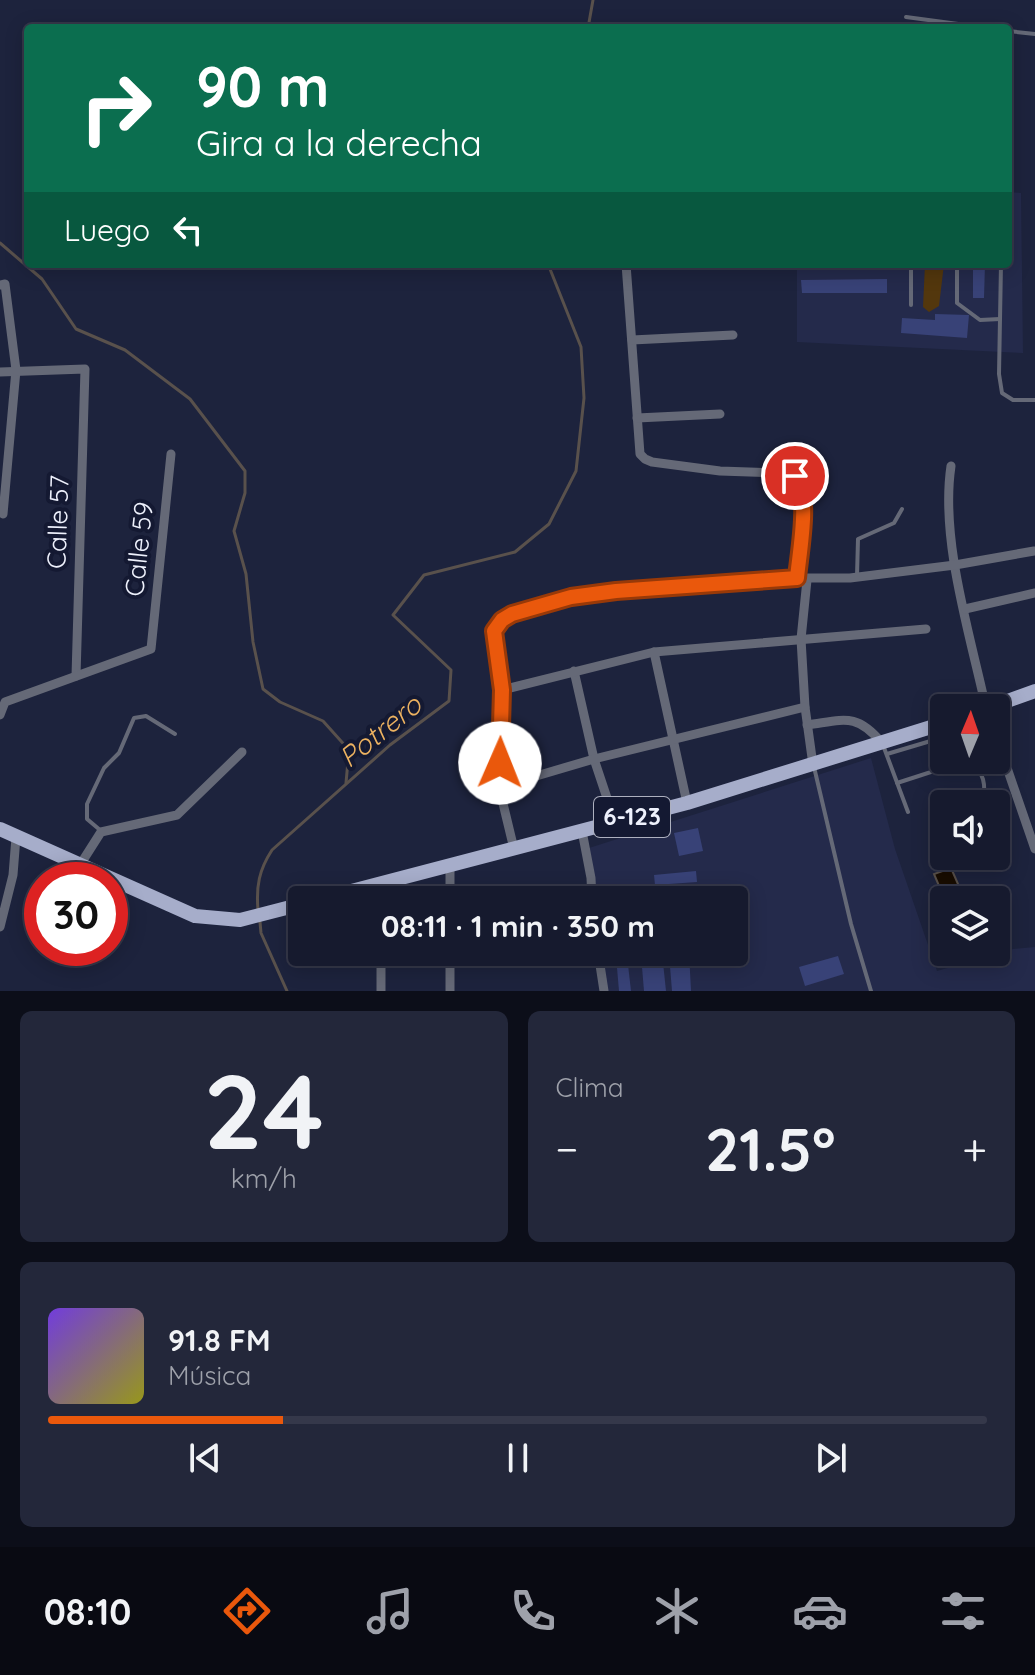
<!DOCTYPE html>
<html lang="es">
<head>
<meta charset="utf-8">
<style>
  :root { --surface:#161a2e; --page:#23273a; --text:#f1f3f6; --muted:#9ea1aa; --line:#35384a; --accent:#ea580c }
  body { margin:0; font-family:Quicksand,sans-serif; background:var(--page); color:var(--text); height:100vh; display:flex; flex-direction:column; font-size:30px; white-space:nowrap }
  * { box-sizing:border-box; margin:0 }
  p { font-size:26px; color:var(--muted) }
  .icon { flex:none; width:44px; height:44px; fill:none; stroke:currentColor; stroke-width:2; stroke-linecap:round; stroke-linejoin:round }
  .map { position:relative; height:991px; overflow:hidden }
  .side { display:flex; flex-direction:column; gap:20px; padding:20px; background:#0c0e19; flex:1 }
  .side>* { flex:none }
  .guide { position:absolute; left:24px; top:24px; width:988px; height:244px; border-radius:8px; box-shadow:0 4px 20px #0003,0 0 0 2px var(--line); background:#0b6e4f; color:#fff; overflow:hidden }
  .needle { width:52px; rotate:2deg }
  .fabs { position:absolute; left:930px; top:694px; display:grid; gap:16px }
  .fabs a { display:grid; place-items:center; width:80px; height:80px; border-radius:8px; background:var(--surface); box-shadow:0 4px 20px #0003,0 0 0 2px var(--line); font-size:40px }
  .speed { position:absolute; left:24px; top:862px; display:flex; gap:16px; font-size:40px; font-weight:700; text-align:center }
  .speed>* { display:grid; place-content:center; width:104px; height:104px; border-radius:50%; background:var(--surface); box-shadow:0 4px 20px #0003,0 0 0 2px var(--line); line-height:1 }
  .speed .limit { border:12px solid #d22; background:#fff; color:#111 }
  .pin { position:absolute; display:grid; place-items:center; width:68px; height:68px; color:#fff; margin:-34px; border:4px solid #fff; border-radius:50%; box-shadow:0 2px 8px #0007 }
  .me { position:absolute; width:88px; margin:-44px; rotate:1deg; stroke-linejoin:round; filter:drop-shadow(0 0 6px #0008) }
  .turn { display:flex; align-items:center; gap:28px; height:168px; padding:0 40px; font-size:36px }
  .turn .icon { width:104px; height:104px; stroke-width:2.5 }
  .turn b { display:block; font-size:56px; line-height:68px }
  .then { display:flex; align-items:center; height:76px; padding:0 40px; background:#0003; gap:16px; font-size:30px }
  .big { font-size:60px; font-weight:800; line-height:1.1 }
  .side .tile { flex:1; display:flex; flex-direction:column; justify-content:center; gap:12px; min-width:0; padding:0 28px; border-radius:12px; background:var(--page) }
  .side .dial { align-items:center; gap:0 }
  .dial b { font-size:104px; line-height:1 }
  .song { display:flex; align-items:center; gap:24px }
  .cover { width:96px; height:96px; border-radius:12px; background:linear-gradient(135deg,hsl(260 70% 55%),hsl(60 70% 35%)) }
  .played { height:8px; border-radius:4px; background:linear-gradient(90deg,var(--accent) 25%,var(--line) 25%) }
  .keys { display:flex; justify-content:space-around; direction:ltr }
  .heat { display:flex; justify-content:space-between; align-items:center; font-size:44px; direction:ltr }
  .side .tiles { flex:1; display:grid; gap:20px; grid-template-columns:1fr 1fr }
  .tile:last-child { grid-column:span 2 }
  .trip { position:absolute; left:288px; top:886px; width:460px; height:80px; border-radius:8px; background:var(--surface); box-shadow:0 4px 20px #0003,0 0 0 2px var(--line); font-weight:800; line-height:80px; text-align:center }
  .menu { display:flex; height:128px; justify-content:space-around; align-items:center; background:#090a12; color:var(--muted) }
  .menu .icon { width:56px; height:56px }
  .menu .on { color:var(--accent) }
  .menu b { font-size:36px; color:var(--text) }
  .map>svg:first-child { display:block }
  .built { fill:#242a4b }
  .green { fill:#53370d }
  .water { fill:#190d00; stroke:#59514c; stroke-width:2 }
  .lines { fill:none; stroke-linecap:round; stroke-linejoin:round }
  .stream { stroke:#59514c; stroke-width:3 }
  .building { fill:#384277 }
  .lane { stroke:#656977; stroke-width:4 }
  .street { stroke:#656977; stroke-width:9 }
  .primary { stroke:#a6adca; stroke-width:14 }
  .route-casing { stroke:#983908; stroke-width:20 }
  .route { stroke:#ea580c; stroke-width:14 }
  .labels { text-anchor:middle; stroke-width:8; stroke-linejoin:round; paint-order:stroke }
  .shield { fill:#141932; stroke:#adb0bf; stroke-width:2 }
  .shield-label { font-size:24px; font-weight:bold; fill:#eef1fc }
  .street-label { font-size:26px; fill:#eef1fc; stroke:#141932 }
  .water-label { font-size:28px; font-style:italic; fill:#ecb261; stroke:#141932 }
</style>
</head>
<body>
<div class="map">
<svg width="1035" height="991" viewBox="0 0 1035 991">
  <rect width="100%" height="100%" fill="#1d233d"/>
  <g class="built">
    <path d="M1008,192L1021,193L1023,353L797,342V264H1008Z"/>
    <path d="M871,758L895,849L937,971L1013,949L1035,947V991H607L602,952H734V900H595L589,848Z"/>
  </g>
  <path class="green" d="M925,264H944L939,306L929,312L923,307Z"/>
  <path class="water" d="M951,868L965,900H945L934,874Z"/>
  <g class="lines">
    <g class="stream">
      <path d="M588,28L593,0"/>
      <path d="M0,243L42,279L76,329L125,350L190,399L245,471V493L234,531L246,574L253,642L263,689L280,702L323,721L349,750L346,783"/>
      <path d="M258,910C256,886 259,870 272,850L390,745L449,701L451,670L393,615L424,575L515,552L549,524L576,471L584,398L581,347L548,264"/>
      <path d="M260,922L261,933L287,991"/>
    </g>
  </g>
  <g class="building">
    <path d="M973,264H985L984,298H973Z"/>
    <path d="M887,279V293H802L801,280Z"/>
    <path d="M935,314L969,315L967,338L901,333L902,318L935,320Z"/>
    <path d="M698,828L703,851L679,856L674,833Z"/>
    <path d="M696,871L697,882L655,885L654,875Z"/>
    <path d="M689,952L691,991H672L669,954Z"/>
    <path d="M662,953L666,991H644L641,955Z"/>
    <path d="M616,956H627L631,991H619Z"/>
    <path d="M838,956L844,974L805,986L799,967Z"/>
  </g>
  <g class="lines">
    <g class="lane">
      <path d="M906,17L988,28"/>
      <path d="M1008,31L1035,34"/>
      <path d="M911,264V305"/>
      <path d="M957,264V303L980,320L1000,319"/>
      <path d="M1001,264L999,374L1002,393L1013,400H1035"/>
      <path d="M857,576L858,539L894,523L902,509"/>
      <path d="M883,745L908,812"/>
      <path d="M887,754L944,737"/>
      <path d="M814,767L851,924L871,991"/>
      <path d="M897,783L968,760C985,772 986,785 983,804"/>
      <path d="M100,830L87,819V804L104,768L119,753L134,718L146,716L175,734"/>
    </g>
    <g class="street">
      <path d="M626,264L640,454L645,459L652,462L720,471L782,473L795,476C811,495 799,554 797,578"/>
      <path d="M0,285L5,284L16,370L3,514"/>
      <path d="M632,340L733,335"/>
      <path d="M0,372L85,369L76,676"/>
      <path d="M637,418L720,414"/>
      <path d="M951,466C940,540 970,634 986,708"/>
      <path d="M807,580L801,639L805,707L813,765"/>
      <path d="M965,609L1035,593"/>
      <path d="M654,652L687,803"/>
      <path d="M574,671L594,759L615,822"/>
      <path d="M502,690L654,652L926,629"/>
      <path d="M0,715L5,702L151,649L171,454"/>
      <path d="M807,725C844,720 856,712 882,743"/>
      <path d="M996,736L1035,849"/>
      <path d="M499,787L594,759L805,707"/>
      <path d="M582,831L591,878L592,900"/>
      <path d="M514,849L499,787L502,690L494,631L502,620L512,614L571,597L616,591L797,578H850L955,565L1034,551"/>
      <path d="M80,865L101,832L177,815L242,752"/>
      <path d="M381,900V883"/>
      <path d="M450,900V865"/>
      <path d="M0,927L13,875L16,837"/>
      <path d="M598,952L604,991"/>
      <path d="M381,991V952"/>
      <path d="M450,991V952"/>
    </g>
    <g class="primary">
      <path d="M988,708L1035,691"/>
      <path d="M0,829L195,916L240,920L302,904"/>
      <path d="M317,900L687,803L944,723"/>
    </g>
  </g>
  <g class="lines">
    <defs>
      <path id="route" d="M500,763L502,690L494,631L502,620L512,614L571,597L616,591L797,578C799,554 811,494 795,476"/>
    </defs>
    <use href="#route" class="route-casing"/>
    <use href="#route" class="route"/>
  </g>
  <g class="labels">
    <rect class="shield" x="594" y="797" width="76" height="40" rx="6"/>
    <g class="shield-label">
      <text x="632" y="825">6-123</text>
    </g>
    <g class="street-label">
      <text transform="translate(58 522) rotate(-88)" y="9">Calle 57</text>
      <text transform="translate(139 549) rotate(-84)" y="9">Calle 59</text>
    </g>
    <g class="water-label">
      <text transform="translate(380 731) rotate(-39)" y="10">Potrero</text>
    </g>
  </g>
</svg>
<div class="fabs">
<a><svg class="needle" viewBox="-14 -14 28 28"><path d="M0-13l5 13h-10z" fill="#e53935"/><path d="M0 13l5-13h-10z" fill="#9ea1aa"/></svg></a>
<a><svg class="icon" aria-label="sound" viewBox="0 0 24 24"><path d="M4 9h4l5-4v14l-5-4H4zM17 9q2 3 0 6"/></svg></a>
<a><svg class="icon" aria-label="layers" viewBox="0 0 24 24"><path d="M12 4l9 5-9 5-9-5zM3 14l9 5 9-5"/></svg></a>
</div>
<div class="speed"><div class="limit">30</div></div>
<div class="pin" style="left:795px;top:476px;background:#d93025"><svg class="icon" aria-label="arrive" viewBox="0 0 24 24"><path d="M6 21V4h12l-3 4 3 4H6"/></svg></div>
<svg class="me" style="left:500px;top:763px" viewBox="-20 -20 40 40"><circle r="19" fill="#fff"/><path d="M0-13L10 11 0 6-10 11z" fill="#ea580c"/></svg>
<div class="trip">08:11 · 1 min · 350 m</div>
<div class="guide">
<div class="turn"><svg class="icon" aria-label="right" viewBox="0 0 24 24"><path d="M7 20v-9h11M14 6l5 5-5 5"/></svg><div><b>90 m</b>Gira a la derecha</div></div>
<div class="then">Luego<svg class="icon" aria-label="left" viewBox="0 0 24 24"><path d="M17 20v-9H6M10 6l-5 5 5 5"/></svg></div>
</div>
</div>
<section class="side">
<div class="tiles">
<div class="tile dial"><b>24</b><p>km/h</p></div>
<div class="tile"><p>Clima</p>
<div class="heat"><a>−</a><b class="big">21.5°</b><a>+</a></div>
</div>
<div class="tile">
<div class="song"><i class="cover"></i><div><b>91.8 FM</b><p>Música</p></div></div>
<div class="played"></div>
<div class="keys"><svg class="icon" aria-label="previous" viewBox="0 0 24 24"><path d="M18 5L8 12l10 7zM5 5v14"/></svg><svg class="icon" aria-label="pause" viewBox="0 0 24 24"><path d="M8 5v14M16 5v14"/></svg><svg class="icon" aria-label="next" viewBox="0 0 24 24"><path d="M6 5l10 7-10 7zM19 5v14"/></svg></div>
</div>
</div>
</section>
<nav class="menu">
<b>08:10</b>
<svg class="icon on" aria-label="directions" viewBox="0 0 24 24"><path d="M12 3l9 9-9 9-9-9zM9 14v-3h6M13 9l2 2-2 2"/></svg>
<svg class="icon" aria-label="music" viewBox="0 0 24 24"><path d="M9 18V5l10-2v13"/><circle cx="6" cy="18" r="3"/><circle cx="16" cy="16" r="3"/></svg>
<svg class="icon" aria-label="phone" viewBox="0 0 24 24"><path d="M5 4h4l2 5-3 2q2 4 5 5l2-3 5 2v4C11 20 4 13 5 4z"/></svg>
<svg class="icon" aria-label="climate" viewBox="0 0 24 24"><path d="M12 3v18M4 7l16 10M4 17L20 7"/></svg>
<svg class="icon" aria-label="car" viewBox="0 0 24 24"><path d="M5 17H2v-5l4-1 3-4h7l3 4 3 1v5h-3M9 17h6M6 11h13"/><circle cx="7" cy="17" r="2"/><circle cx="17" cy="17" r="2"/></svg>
<svg class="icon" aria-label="filters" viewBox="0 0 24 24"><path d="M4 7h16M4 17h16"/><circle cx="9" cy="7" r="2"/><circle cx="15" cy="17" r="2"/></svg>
</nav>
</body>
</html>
